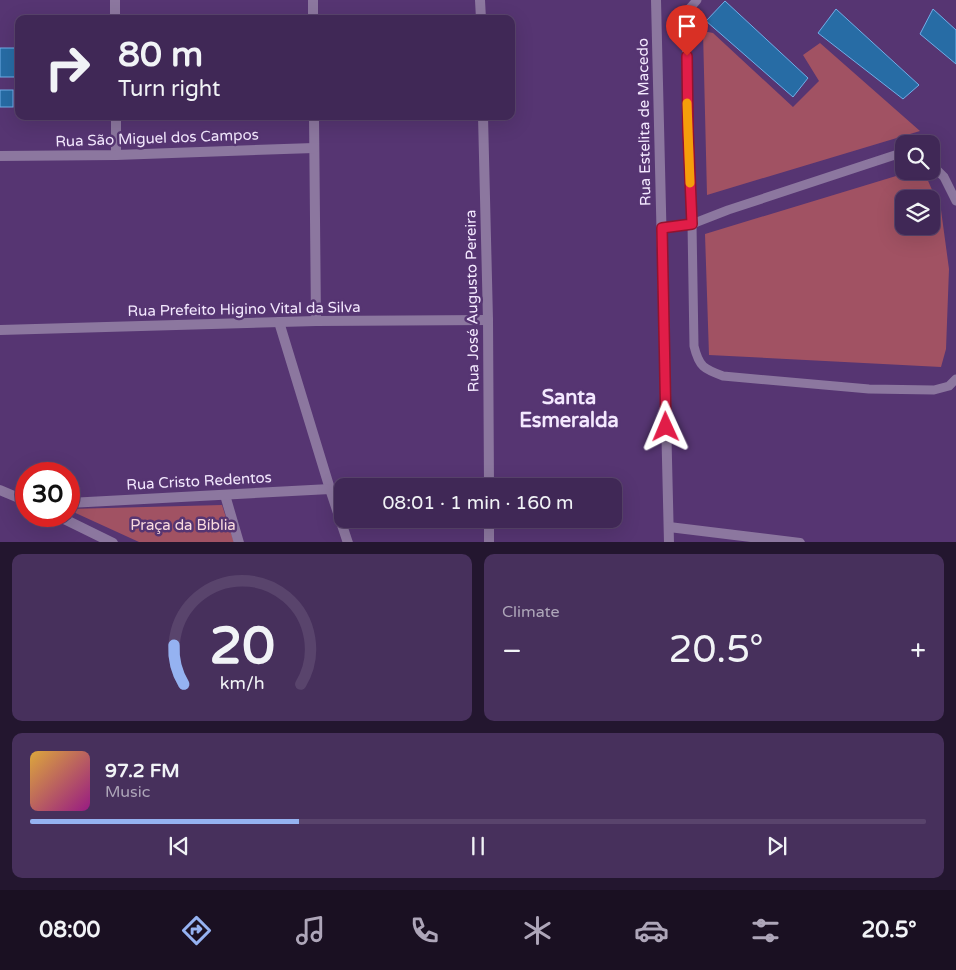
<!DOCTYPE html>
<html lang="en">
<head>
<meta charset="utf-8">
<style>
  :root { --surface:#402856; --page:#47305c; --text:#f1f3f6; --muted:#aea6b9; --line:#59446c; --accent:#95b2f1 }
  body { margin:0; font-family:"Varela Round",sans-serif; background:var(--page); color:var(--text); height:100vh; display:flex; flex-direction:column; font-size:19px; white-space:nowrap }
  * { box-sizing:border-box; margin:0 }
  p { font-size:16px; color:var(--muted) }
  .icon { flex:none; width:28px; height:28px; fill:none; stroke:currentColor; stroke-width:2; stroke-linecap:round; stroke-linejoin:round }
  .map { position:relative; height:542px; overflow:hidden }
  .sheet { display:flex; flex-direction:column; gap:12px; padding:12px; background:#23162f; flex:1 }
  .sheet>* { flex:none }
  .banner { position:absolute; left:15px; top:15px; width:500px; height:105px; border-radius:10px; box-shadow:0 5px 20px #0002,0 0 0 1px var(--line); background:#402856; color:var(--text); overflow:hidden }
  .controls { position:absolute; left:895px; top:135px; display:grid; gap:10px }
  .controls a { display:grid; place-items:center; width:45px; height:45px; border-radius:10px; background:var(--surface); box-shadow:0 5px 20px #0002,0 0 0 1px var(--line); font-size:25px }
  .speed { position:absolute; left:15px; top:462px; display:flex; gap:10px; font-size:25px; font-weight:700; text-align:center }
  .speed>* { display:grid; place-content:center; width:65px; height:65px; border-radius:50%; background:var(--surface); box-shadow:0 5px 20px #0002,0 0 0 1px var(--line); line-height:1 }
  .speed .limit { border:8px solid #d22; background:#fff; color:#111 }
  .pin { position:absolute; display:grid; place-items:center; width:42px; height:42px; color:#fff; margin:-51px -21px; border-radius:50% 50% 50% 0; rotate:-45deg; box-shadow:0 0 5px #0007 }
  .pin .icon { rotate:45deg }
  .me { position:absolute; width:55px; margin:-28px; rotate:359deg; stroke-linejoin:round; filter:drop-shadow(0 0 4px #0008) }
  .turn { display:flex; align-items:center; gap:18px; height:105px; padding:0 20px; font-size:22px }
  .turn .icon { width:65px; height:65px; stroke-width:2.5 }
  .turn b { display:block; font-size:35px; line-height:42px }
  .big { font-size:38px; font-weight:600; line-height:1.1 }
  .sheet .card { flex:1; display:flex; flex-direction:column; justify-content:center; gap:8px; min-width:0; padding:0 18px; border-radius:10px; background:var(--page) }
  .sheet .dial { align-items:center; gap:0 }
  .dial svg { height:130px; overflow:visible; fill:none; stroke:var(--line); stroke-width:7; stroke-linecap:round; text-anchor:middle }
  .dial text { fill:var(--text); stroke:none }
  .song { display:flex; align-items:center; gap:15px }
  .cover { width:60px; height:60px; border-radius:8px; background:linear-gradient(135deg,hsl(40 70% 55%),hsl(310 70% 35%)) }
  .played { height:5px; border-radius:2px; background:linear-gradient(90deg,var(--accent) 30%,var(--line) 30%) }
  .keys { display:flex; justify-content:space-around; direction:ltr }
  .heat { display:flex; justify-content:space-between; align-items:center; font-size:28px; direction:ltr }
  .sheet .tiles { flex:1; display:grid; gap:12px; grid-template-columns:1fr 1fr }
  .card:last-child { grid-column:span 2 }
  .trip { position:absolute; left:334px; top:478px; width:288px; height:50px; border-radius:10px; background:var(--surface); box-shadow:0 5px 20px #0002,0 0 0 1px var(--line); font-weight:600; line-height:50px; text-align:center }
  .tabs { display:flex; height:80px; justify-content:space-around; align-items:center; background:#1a1022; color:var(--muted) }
  .tabs .icon { width:35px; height:35px }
  .tabs .on { color:var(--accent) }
  .tabs b { font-size:22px; color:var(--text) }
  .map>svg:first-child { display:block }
  .green { fill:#a15263; fill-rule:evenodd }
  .building { fill:#276ca5; stroke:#70aee8 }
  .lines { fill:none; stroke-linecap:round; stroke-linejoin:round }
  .service { stroke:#8c779f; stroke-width:9 }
  .minor { stroke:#8c779f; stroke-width:10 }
  .route-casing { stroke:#92132f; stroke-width:12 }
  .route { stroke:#e11d48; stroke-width:9 }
  .slow { stroke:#f59e0b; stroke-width:9 }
  .labels { text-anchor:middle; stroke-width:5; stroke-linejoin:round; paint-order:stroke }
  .street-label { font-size:15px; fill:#f3e8fe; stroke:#563572 }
  .park-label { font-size:15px; fill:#f8dade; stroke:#563572 }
  .district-label { font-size:20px; font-weight:bold; fill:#f3e8fe; stroke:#563572 }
</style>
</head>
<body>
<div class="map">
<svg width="956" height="543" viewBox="0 0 956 543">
  <rect width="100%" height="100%" fill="#563572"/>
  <g class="green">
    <path d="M703,31L713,33L793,107L819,81L803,55L820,43L920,131L707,195Z"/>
    <path d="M906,173L925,174L941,210L949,269L946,349L941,367L709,355L705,234ZM904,199H931V226H904Z"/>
    <path d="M222,505L234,542H139L69,510V509Z"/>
  </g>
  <g class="building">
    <path d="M725,1L808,78L793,97L706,21Z"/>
    <path d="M836,9L919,85L903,99L818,33Z"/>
    <path d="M933,9L956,30V64L920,34Z"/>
    <rect x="0" y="48" width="18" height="29"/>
    <rect x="0" y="90" width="13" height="17"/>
  </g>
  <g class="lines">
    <g class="service">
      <path d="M697,0L690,8L686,19L688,131L692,224L694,346C699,367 704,369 723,376L869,389L934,390L949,386L956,379"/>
      <path d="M931,164L944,177L956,201"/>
      <path d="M662,228L692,224L728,210L895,155L904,156"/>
    </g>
    <g class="minor">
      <path d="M115,0V19"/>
      <path d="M313,0V19"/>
      <path d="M480,0L481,19"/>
      <path d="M656,0L669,543"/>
      <path d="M116,116V155"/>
      <path d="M314,116L316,321"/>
      <path d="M483,116L488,320L489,486"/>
      <path d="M0,156L116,155L314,148"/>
      <path d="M279,322L330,489L348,543"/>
      <path d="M0,330L316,321L488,320"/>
      <path d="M0,490L26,501"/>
      <path d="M225,495L239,543"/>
      <path d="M69,503L330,489"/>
      <path d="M58,516L113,543"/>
      <path d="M489,519V543"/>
      <path d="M669,527L800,543"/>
    </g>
  </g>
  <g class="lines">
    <defs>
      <path id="route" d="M666,427L662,228L692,224L688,131L687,56"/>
    </defs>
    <use href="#route" class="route-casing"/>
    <use href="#route" class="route"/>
    <path class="slow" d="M687,103L690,183"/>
  </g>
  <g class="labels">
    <g class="street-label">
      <text transform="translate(644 122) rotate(-91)" y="5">Rua Estelita de Macedo</text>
      <text transform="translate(157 138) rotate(-2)" y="5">Rua São Miguel dos Campos</text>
      <text transform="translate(472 301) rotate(-91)" y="5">Rua José Augusto Pereira</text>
      <text transform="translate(244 309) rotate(-1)" y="5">Rua Prefeito Higino Vital da Silva</text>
      <text transform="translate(199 481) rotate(-3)" y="5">Rua Cristo Redentos</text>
    </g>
    <g class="park-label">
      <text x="183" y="530">Praça da Bíblia</text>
    </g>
    <g class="district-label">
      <text x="569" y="404">Santa<tspan x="569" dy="23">Esmeralda</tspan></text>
    </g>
  </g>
</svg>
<div class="controls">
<a><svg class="icon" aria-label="search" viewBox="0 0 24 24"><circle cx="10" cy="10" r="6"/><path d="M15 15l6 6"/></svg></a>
<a><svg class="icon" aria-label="layers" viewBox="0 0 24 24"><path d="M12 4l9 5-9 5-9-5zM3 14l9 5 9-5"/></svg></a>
</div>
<div class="speed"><div class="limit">30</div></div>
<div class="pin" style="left:687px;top:56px;background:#d93025"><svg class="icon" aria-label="arrive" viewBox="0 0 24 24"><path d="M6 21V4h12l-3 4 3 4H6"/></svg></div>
<svg class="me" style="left:666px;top:427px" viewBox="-20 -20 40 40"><path d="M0-17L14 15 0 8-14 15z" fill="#e11d48" stroke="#fff" stroke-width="4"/></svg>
<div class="trip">08:01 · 1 min · 160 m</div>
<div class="banner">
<div class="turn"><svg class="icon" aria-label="right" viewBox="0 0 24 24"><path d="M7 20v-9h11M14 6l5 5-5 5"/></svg><div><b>80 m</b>Turn right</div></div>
</div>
</div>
<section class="sheet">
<div class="tiles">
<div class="card dial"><svg viewBox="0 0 100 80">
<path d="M14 69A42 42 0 1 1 86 69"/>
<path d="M14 69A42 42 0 0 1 8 45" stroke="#95b2f1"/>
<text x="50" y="56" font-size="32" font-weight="700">20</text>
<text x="50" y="72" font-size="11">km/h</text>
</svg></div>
<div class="card"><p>Climate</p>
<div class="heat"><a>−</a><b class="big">20.5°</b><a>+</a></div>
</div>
<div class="card">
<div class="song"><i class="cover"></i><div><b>97.2 FM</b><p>Music</p></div></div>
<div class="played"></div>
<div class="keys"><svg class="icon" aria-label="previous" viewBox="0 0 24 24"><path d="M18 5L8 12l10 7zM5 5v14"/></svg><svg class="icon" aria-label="pause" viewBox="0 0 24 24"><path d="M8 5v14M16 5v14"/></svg><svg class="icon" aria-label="next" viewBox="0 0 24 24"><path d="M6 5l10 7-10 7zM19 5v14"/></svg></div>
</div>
</div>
</section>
<nav class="tabs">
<b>08:00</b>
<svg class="icon on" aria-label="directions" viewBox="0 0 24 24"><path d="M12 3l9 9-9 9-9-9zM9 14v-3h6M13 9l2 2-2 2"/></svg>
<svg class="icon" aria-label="music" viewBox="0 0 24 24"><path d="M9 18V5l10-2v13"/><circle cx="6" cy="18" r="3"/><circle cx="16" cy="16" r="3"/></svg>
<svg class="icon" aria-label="phone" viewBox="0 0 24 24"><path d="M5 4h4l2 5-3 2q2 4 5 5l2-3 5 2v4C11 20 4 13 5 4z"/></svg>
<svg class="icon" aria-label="climate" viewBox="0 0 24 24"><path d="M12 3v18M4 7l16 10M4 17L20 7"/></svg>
<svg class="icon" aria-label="car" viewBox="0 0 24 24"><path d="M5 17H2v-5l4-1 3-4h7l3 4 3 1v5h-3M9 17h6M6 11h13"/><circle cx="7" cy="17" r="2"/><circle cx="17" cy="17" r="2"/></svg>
<svg class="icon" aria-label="filters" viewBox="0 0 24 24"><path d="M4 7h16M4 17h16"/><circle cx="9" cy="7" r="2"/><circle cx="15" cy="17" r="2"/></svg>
<b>20.5°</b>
</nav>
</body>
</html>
